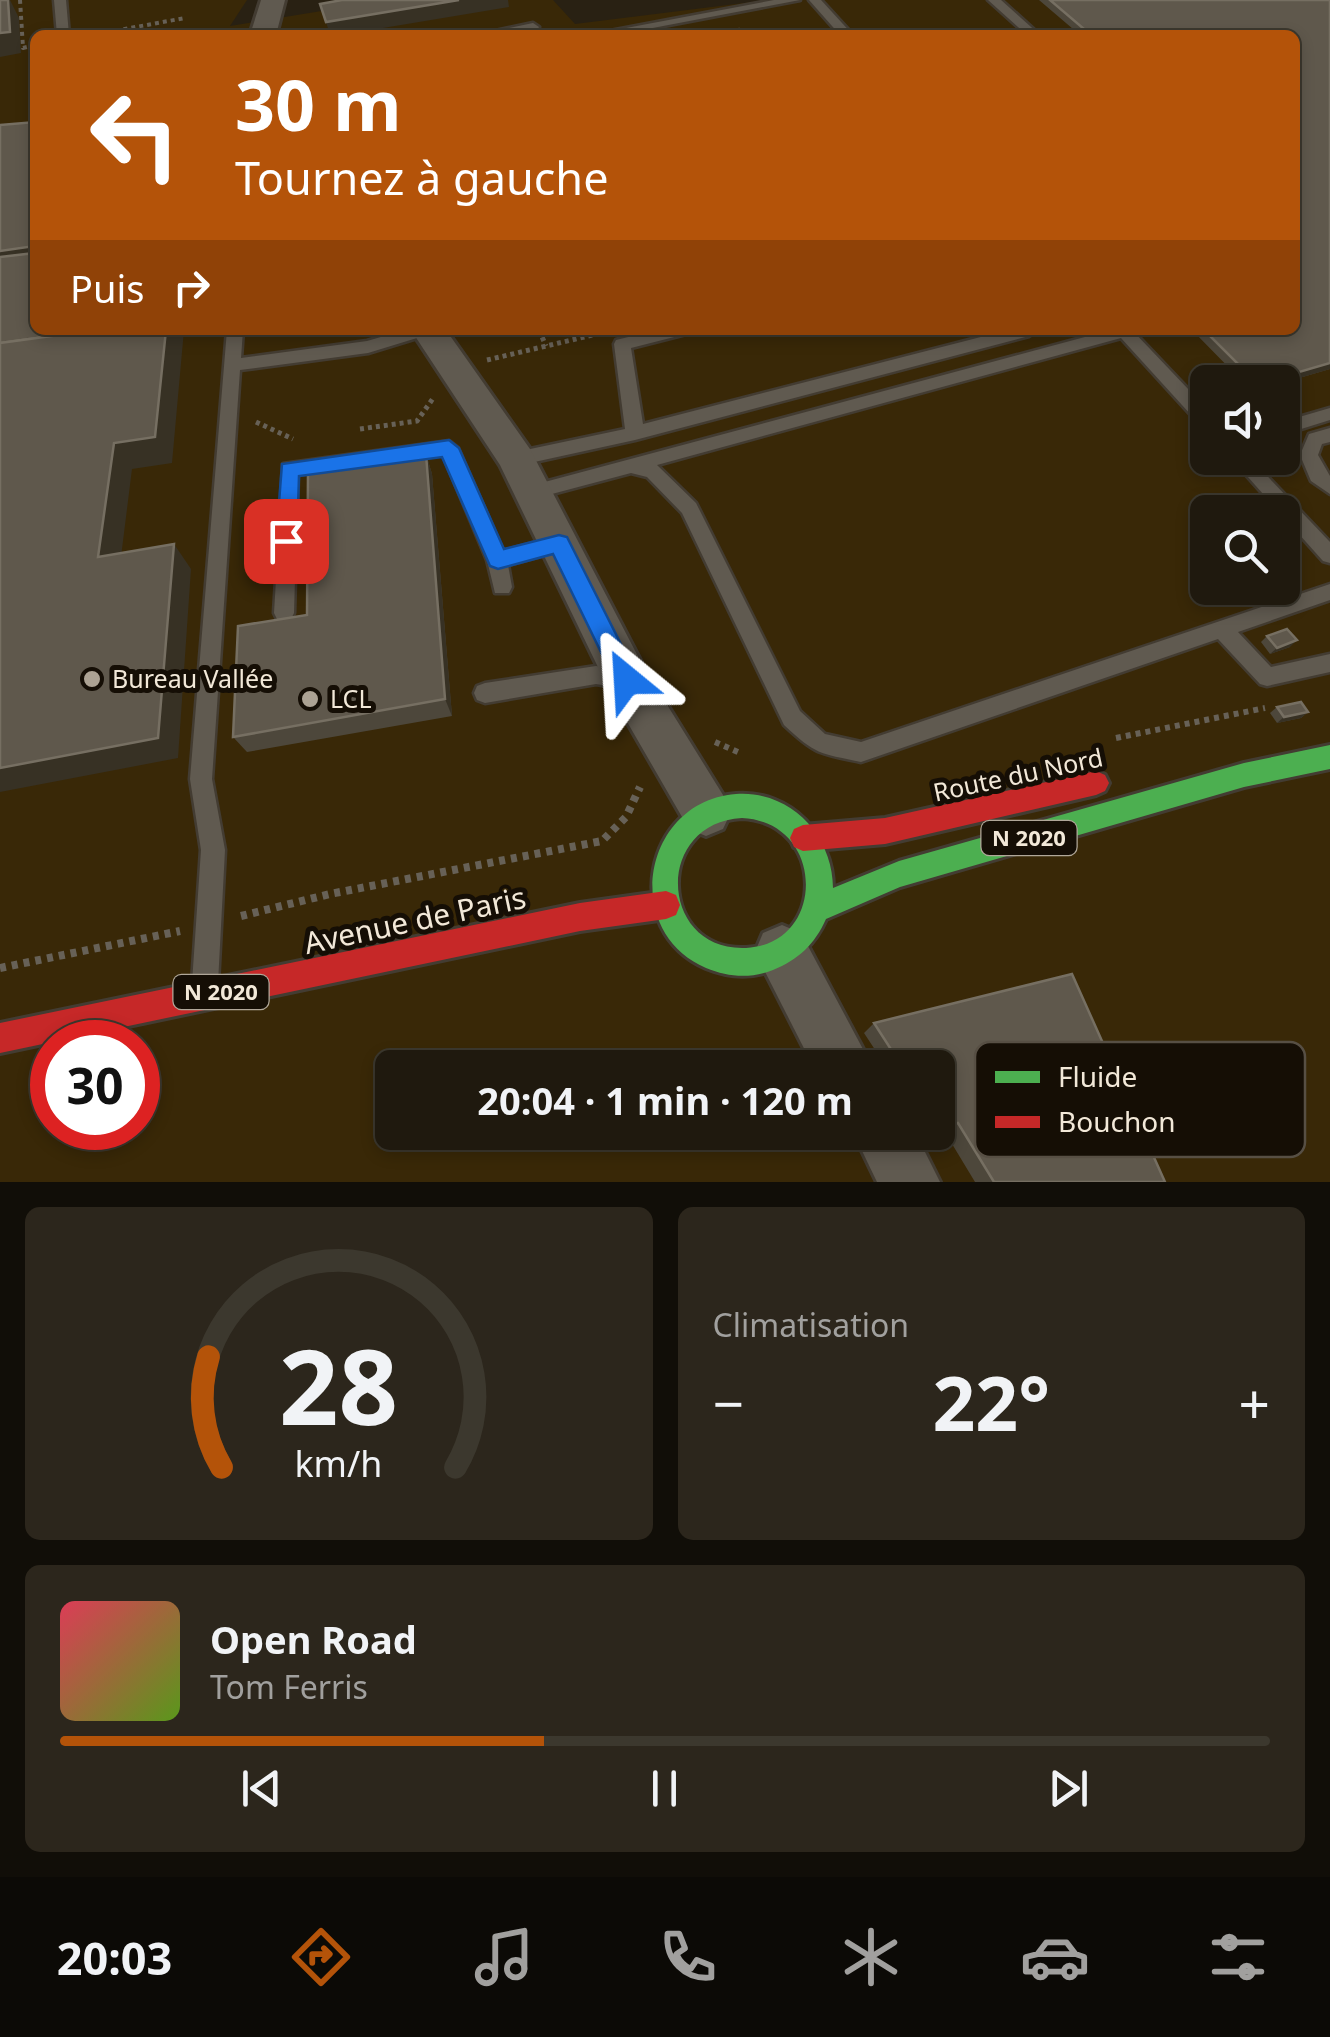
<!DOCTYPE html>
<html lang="fr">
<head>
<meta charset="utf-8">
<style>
  :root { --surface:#1f190e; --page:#2c261c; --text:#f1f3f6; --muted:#a1a09e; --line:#3c382e; --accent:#b45309 }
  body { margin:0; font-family:"Noto Sans",sans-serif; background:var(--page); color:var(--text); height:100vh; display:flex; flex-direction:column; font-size:38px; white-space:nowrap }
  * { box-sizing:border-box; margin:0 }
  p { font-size:32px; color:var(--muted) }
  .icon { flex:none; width:55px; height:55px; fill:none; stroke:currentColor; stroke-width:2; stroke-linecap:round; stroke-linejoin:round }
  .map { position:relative; height:1182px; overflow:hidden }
  .panel { display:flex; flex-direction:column; gap:25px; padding:25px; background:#110e08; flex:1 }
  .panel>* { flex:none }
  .top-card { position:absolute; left:30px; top:30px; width:1270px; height:305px; border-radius:15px; box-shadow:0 5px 15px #0003,0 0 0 2px var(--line); background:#b45309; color:#fff; overflow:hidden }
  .controls { position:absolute; left:1190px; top:365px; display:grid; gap:20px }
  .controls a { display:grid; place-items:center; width:110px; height:110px; border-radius:15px; background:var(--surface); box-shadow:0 5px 15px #0003,0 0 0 2px var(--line); font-size:50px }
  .speed { position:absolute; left:30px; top:1020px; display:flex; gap:20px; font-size:50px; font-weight:700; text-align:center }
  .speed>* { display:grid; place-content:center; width:130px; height:130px; border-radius:50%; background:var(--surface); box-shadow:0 5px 15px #0003,0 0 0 2px var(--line); line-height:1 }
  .speed .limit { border:15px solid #d22; background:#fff; color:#111 }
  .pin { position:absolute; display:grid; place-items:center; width:85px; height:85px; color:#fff; margin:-42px; border-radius:20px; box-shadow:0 5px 15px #0006 }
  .me { position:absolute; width:110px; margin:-55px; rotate:333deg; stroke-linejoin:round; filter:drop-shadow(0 0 8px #0008) }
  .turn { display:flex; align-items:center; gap:35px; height:210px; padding:0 40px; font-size:45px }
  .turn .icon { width:130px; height:130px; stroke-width:2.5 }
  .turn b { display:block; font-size:70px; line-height:85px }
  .then { display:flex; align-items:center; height:95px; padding:0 40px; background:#0003; gap:20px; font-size:38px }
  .big { font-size:75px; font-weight:700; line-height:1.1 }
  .panel .card { flex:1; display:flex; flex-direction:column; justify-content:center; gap:15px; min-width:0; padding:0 35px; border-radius:15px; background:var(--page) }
  .panel .dial { align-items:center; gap:0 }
  .dial svg { height:260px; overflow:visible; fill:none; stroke:var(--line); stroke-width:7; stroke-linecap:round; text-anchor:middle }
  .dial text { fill:var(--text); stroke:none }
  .song { display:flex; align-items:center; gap:30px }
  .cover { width:120px; height:120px; border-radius:15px; background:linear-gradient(135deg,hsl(350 70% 55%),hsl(90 70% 35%)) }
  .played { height:10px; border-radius:5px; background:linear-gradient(90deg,var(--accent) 40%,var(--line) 40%) }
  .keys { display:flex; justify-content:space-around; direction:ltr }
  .heat { display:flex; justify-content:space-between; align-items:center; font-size:55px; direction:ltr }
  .panel .tiles { flex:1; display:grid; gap:25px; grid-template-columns:1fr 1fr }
  .card:last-child { grid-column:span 2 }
  .trip { position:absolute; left:375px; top:1050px; width:580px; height:100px; border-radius:15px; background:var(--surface); box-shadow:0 5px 15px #0003,0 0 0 2px var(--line); font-weight:700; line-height:100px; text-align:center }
  .dock { display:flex; height:160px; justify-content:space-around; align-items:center; background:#0c0a06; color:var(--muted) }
  .dock .icon { width:70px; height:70px }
  .dock .current { color:var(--accent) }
  .dock b { font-size:45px; color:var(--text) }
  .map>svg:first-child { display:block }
  .built { fill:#392807; fill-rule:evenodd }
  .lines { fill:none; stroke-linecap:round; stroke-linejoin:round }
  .lane-casing { stroke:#433c32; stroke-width:5 }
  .street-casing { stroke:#433c32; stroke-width:6 }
  .fast-casing { stroke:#433c32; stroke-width:6 }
  .jam-casing { stroke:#433c32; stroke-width:6 }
  .path-far3 { stroke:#676157; stroke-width:4; stroke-dasharray:4 4; stroke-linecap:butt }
  .path-far2 { stroke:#676157; stroke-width:5; stroke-dasharray:4 4; stroke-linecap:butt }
  .path-far1 { stroke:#676157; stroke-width:6; stroke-dasharray:5 5; stroke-linecap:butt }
  .path { stroke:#676157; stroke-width:8; stroke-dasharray:6 6; stroke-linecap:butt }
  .lane { fill:#605a50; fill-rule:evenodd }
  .street { fill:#605a50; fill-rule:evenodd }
  .fast { fill:#4caf50; fill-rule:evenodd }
  .jam { fill:#c62828; fill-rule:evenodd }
  .wall { fill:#4d473b }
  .shaded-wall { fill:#373124 }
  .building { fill:#5f584c; stroke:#766f62; stroke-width:2.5 }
  .route { fill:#1a73e8; stroke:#114b97; stroke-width:2.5 }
  .poi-dot { fill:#aca293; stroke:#150e05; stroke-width:4 }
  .labels { text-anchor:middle; stroke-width:10; stroke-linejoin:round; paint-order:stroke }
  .shield { fill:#150e05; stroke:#b0a799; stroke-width:2.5 }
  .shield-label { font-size:22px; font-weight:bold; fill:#f2e8d8 }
  .poi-label { font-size:25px; fill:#f2e8d8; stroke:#150e05; text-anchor:start }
  .street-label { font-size:25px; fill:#f2e8d8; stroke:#150e05 }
  .near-street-label { font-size:30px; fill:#f2e8d8; stroke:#150e05 }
  .key { fill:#150e05; stroke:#574f44; stroke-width:2.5 }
  .key-label { font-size:28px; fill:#f2e8d8 }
</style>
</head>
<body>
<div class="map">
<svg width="1330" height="1182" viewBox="0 0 1330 1182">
  <rect width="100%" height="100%" fill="#292113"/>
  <path class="built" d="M0,0H247L230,26L389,0H553L575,24L769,0H1330V1182H0ZM35,35H1295V330H35ZM1208,382H1282V458H1208ZM1208,512H1282V588H1208ZM52,1042H138V1128H52ZM392,1068H938V1132H392Z"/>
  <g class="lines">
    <defs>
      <g id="lane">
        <path d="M54,0H66L69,35H57Z"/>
        <path d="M774,0H800L616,35H589Z"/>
        <path d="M809,0H821L853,35H840Z"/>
        <path d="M988,0H1001L1040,35H1027Z"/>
        <path d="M533,23L539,27L537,30L506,35H477Z"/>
        <path d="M227,330H243L241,358L367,341L405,330H432L430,334L368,353L240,370L212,779L225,850L218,983L214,992L205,996L196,992L192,983L201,850L190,779Z"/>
        <path d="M657,330H688L686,334L631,348L643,424L1008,330H1037L1029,336L635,440L516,466L510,464L507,459L516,452L625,429L614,344L616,340Z"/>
        <path d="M1111,330H1132L1208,410V428L1202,427L1121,338L657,465L696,503L800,711L825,734L861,742L1330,584V600L1238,632L1271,667L1330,654V672L1267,686L1260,684L1218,639L861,762C819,753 816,755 784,725L682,513L647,477L631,473L533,499L524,492L526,487Z"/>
        <path d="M1330,408V420L1282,435V422Z"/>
        <path d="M1330,428V442L1322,444L1318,455L1330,476V494L1311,481L1300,455L1309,434Z"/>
        <path d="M449,441L458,448L503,551L559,536L566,539L569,544L566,549L508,565L512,587L509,593H495L487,560L443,455L298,475L294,613L291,619L284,622L277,619L274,613L283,464Z"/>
        <path d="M1231,458H1250L1330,542V563L1323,561Z"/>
        <path d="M596,666L635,673L638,680L635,687L627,689L596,684L485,703L477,700L474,693L477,686L485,683Z"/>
      </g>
      <g id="street">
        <path d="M261,0H285L276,35H250Z"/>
        <path d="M411,330H446L530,449L643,666L723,795L731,812L723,829L706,836L689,829L611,694L500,465Z"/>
        <path d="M782,925L801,933L873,1068H814L755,952L763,933Z"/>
        <path d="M853,1132H915L940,1182H877Z"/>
      </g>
      <path id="fast" d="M1330,745V769L1244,787L900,887L826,919C815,944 798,960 773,970C750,979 728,977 706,968C620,931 643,801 736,794C791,790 833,836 833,888L899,861L1244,763ZM742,818C826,822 827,944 746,948C659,952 653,823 742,818Z"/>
      <g id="jam">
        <path d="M1096,771L1105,775L1109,783L1105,791L1096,795L885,844L803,851L794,847L790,838L794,829L803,825L885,818Z"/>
        <path d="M666,891L676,895L680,905L676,915L666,919L580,931L0,1053V1023L580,903Z"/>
      </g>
    </defs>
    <use href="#lane" class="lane-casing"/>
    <use href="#street" class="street-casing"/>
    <use href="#fast" class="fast-casing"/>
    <use href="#jam" class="jam-casing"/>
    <g class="path-far3">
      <path d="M20,0L23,48L35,45"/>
      <path d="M92,35L185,18"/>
    </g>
    <g class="path-far2">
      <path d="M539,330L546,346"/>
      <path d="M487,360L597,334"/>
      <path d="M256,422L293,439"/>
      <path d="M360,429L417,421L434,397"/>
    </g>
    <g class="path-far1">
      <path d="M1116,738L1265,708"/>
      <path d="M715,742L740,753"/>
    </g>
    <g class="path">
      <path d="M241,916L330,894L602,841L626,817L640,787"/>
      <path d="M0,968L180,931"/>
    </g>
    <use href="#lane" class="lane"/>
    <use href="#street" class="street"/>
    <use href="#fast" class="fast"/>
    <use href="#jam" class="jam"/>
  </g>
  <g class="wall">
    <path d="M1039,0H1330V369L1282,383L1243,382L1192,330H1295V35H1080Z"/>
    <path d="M426,454L432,474L452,716L247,752L233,737L307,615Z"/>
    <path d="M1267,636L1290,647L1270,654L1261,642Z"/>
    <path d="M1277,707L1308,712L1301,718L1277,723L1270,713Z"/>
    <path d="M874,1023L1165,1182H975L943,1129L938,1130V1068H887L864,1033Z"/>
  </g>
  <g class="shaded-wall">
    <path d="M8,0H10L19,18L21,53L0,57V33Z"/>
    <path d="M459,0H508L509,7L341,35H330L326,22Z"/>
    <path d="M35,246V276L0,281V251Z"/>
    <path d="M142,330H184L172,463L132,469L118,581L98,557L114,443Z"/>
    <path d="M1330,363V369L1282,383L1265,382Z"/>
    <path d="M426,454L432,474L452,716L445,699Z"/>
    <path d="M174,544L191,569L178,758L0,792V768Z"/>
    <path d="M1297,640L1290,647L1270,654L1277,648Z"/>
    <path d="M1308,712L1301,718L1277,723L1284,717Z"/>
  </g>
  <g class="building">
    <path d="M0,0H8L10,32L0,33Z"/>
    <path d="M342,0H459L326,22L320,4Z"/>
    <path d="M1050,0H1330V363L1265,382H1256L1204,330H1295V35H1091Z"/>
    <path d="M739,29L744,35H703Z"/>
    <path d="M35,122V246L0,251V125Z"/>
    <path d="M35,253V330H96L0,343V257Z"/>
    <path d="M96,330H166L155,437L114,443L98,557L174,544L158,738L0,768V343Z"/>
    <path d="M426,454L445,699L233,737L238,626L307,615L308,472Z"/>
    <path d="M1287,629L1297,640L1277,648L1267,636Z"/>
    <path d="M1301,702L1308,712L1284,717L1277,707Z"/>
    <path d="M1072,974L1165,1182H994L958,1123L942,1127L938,1121V1068H903L874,1023Z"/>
  </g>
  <path class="route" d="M449,440L459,448L504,549L559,535L567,537L639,680L636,687L627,690L618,687L553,554L498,569L490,566L442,457L299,476L297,541L286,550L279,547L276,541L282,464Z"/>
  <g class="poi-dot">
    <circle cx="92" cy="679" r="10"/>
    <circle cx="310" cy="699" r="10"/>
  </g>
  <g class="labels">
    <g class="shield">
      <rect x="981.5" y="821" width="95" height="34" rx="8"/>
      <rect x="173.5" y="975" width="95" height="34" rx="8"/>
    </g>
    <g class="shield-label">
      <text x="1029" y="846">N 2020</text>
      <text x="221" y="1000">N 2020</text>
    </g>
    <g class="poi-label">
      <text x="112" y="688">Bureau Vallée</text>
      <text x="330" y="708">LCL</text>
    </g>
    <g class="street-label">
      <text transform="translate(1018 775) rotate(-12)" y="9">Route du Nord</text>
    </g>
    <g class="near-street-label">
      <text transform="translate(415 921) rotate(-12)" y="10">Avenue de Paris</text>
    </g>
  </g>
  <rect x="975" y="1042" width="330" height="115" rx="15" class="key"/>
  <rect x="995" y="1071" width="45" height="12" fill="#4caf50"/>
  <rect x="995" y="1116" width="45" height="12" fill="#c62828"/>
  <g class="key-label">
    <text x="1058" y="1087">Fluide</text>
    <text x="1058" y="1132">Bouchon</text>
  </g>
</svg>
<div class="controls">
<a><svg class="icon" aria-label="sound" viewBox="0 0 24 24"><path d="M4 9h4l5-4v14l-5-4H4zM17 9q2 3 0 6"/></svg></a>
<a><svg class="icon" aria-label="search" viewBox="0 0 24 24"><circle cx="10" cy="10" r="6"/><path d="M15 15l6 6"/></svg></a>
</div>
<div class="speed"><div class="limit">30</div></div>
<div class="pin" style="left:286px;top:541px;background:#d93025"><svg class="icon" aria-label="arrive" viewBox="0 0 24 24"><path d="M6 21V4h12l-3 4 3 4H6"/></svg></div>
<svg class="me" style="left:627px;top:680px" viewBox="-20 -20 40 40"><path d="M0-17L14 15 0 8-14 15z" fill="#1a73e8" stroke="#fff" stroke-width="4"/></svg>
<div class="trip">20:04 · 1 min · 120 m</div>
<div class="top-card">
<div class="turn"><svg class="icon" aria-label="left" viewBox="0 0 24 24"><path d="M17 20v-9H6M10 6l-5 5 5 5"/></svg><div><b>30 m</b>Tournez à gauche</div></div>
<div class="then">Puis<svg class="icon" aria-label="right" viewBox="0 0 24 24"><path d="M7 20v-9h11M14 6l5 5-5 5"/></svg></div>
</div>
</div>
<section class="panel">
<div class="tiles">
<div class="card dial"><svg viewBox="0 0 100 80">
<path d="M14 69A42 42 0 1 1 86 69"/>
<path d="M14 69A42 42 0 0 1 10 35" stroke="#b45309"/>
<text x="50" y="56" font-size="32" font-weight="700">28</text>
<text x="50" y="72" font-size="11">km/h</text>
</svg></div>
<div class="card"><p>Climatisation</p>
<div class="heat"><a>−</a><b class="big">22°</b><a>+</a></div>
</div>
<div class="card">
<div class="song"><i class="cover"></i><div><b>Open Road</b><p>Tom Ferris</p></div></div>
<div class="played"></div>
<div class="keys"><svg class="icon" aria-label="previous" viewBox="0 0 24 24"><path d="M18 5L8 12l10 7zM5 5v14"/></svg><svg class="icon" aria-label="pause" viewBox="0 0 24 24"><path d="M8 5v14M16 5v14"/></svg><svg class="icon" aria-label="next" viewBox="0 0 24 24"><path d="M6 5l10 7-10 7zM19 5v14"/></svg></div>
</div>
</div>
</section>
<nav class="dock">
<b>20:03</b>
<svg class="icon current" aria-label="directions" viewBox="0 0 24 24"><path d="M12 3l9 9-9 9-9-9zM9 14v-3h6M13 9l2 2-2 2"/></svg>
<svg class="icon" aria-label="music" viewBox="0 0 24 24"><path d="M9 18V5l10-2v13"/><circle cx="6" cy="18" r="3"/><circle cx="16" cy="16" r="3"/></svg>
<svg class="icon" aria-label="phone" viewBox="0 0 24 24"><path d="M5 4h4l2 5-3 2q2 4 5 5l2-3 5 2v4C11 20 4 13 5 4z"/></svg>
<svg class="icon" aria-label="climate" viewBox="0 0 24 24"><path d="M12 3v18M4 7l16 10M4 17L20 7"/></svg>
<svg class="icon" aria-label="car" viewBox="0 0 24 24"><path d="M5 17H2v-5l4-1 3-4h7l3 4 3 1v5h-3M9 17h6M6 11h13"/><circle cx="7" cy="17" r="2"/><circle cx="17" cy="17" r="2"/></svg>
<svg class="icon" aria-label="filters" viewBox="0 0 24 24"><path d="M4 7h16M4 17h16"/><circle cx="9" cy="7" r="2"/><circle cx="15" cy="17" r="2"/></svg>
</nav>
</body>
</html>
